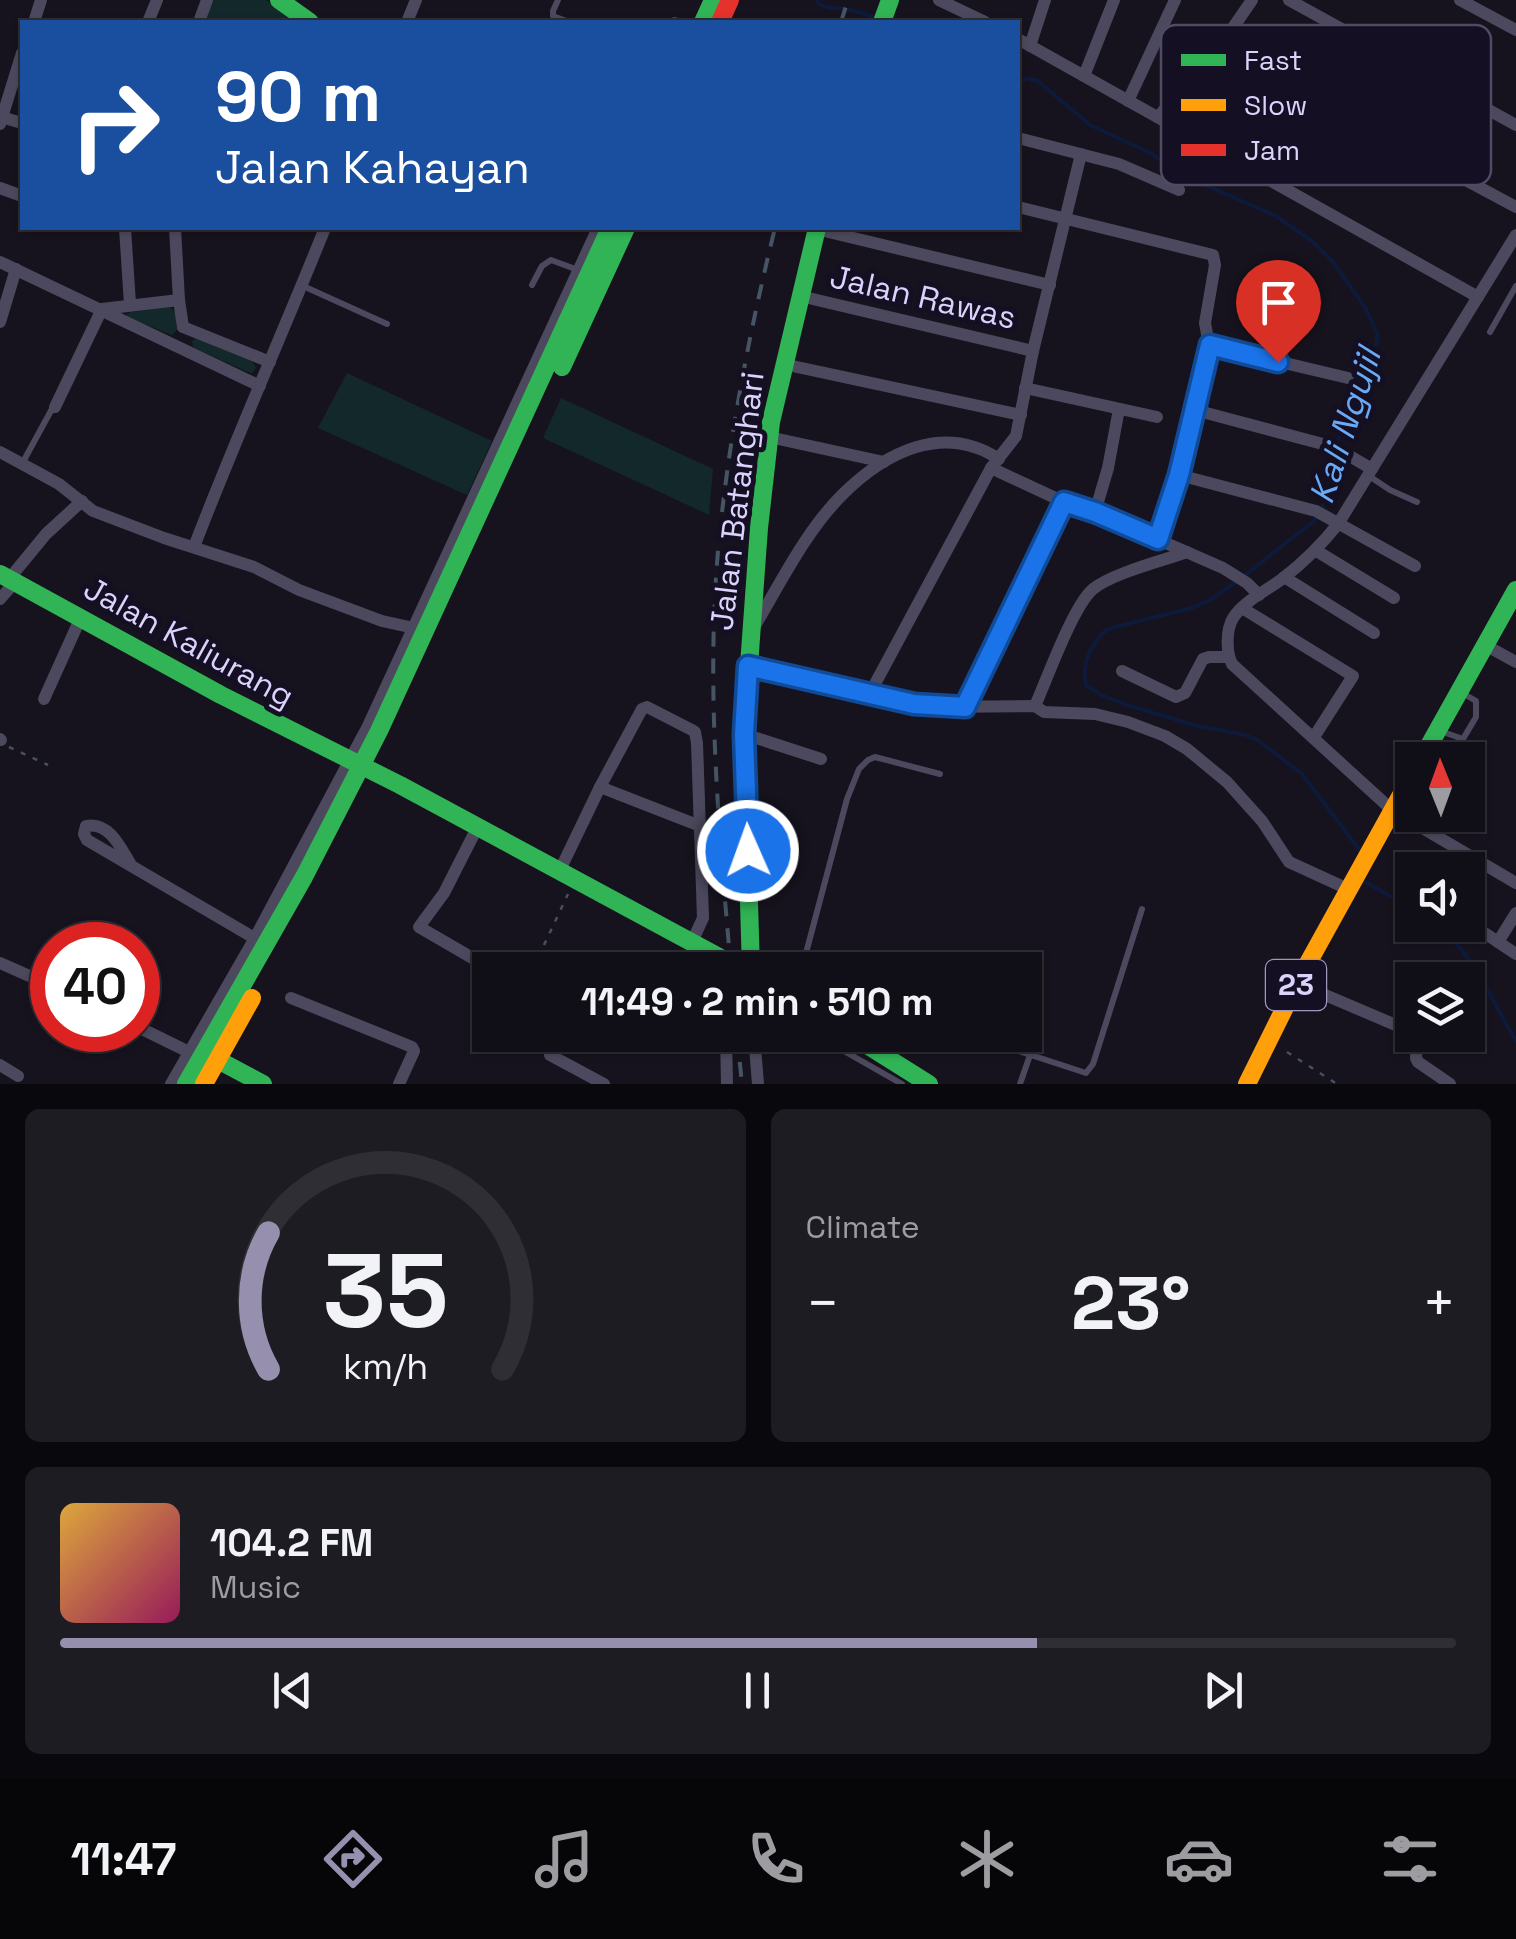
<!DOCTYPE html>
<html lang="en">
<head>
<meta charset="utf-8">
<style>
  :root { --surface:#100e16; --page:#1e1c23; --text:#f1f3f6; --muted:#9c9ca1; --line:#302e35; --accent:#9690ae }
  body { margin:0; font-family:"Space Grotesk",sans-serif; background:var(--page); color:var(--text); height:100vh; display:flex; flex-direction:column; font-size:38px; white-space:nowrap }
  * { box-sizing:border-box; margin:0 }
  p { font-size:32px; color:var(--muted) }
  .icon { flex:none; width:55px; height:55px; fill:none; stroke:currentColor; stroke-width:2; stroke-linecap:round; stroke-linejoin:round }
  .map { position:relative; height:1084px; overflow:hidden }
  .drawer { display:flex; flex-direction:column; gap:25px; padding:25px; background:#09080c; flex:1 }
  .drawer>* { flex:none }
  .banner { position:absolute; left:20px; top:20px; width:1000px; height:210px; border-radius:0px; box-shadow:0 2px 8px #0004,0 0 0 2px var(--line); background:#1a4fa0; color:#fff; overflow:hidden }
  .needle { width:65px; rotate:359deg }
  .fabs { position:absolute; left:1395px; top:742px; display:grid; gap:20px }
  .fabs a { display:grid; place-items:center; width:90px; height:90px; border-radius:0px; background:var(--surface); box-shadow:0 2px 8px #0004,0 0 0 2px var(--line); font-size:50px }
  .speed { position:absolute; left:30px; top:922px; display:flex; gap:20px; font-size:50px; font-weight:700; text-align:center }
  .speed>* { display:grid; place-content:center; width:130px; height:130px; border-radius:50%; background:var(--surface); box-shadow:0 2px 8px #0004,0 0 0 2px var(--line); line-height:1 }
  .speed .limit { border:15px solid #d22; background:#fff; color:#111 }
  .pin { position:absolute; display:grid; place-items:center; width:85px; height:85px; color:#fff; margin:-102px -42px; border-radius:50% 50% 50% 0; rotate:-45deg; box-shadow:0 0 10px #0007 }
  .pin .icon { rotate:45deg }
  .me { position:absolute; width:110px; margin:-55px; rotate:358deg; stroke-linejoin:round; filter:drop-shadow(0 0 8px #0008) }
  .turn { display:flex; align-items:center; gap:35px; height:210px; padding:0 30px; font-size:45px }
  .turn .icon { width:130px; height:130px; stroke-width:2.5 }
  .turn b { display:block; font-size:70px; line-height:85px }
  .big { font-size:75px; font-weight:700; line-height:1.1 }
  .drawer .widget { flex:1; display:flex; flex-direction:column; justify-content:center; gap:15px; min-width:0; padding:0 35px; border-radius:15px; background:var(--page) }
  .drawer .dial { align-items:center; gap:0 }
  .dial svg { height:260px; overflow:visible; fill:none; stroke:var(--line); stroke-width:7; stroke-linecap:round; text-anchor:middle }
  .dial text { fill:var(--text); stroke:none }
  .song { display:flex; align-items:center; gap:30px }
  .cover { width:120px; height:120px; border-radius:15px; background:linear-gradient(135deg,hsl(40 70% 55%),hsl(330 70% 35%)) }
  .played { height:10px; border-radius:5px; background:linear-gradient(90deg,var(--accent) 70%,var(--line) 70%) }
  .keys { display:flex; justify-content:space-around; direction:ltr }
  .heat { display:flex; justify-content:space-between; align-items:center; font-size:55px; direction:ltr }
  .drawer .tiles { flex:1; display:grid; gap:25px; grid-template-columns:1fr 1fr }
  .widget:last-child { grid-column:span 2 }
  .trip { position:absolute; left:472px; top:952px; width:570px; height:100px; border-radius:0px; background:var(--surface); box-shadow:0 2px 8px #0004,0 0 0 2px var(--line); font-weight:700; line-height:100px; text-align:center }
  .dock { display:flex; height:160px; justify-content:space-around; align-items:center; background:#060609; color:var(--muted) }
  .dock .icon { width:70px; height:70px }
  .dock .current { color:var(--accent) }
  .dock b { font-size:45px; color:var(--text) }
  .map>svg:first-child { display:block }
  .green { fill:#13282a }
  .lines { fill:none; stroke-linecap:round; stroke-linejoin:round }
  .stream { stroke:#0e1a3a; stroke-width:4 }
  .path { stroke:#47505e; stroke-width:2.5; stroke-dasharray:5 8; stroke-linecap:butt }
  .lane { stroke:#4c495e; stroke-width:6 }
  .street { stroke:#4c495e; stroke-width:12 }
  .fast { stroke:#30b455; stroke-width:18 }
  .slow { stroke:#ff9f0a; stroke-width:18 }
  .jam { stroke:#e5322d; stroke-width:18 }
  .rail { stroke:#465566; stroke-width:4; stroke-dasharray:15 12; stroke-linecap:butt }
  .route-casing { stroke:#114b97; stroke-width:25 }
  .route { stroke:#1a73e8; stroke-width:18 }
  .labels { text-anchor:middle; stroke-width:10; stroke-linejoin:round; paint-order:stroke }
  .shield { fill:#140f22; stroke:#9f98bb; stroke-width:2.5 }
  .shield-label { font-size:30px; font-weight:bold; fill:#dbd3fc }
  .street-label { font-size:32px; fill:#dbd3fc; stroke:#140f22 }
  .water-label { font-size:35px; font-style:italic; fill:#68aaf5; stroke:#140f22 }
  .key { fill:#140f22; stroke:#504a63; stroke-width:2.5 }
  .key-label { font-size:28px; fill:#dbd3fc }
</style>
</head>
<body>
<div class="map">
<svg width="1516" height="1084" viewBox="0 0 1516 1084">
  <rect width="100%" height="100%" fill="#16131e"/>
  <g class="green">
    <path d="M212,0H266L298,22H206Z"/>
    <path d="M170,307L176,313L177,330L172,335L127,317V314L131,312Z"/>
    <path d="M196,338L252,361L256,368L252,373L248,372L194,348L192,342Z"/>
    <path d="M347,373L492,441L467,495L318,428Z"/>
    <path d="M561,398L713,469L709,515L543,438Z"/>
  </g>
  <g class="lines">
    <g class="stream">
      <path d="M817,0L819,4L827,7L851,10L878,18"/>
      <path d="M1018,82L1028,78L1038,81L1090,125L1148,152L1198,182L1276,216L1312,241L1334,263L1366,309L1377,333V342L1353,388L1337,445"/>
      <path d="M1322,508L1329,489L1335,454"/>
      <path d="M1244,576L1315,520L1317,516"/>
      <path d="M1236,582L1210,600L1192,608L1107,629C1091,645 1081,662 1086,685L1101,695L1127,705L1197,726L1246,735L1259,741L1302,774L1358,848"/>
      <path d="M1365,882L1412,908"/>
      <path d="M1436,925C1474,953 1492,1002 1516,1041"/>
    </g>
    <g class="path">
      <path d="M9,747L48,765"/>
      <path d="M544,945L568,894"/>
      <path d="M1287,1052L1337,1084"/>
    </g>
    <g class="lane">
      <path d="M558,0L553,11V16L569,22"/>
      <path d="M620,22H621"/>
      <path d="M671,22L674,20L681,22"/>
      <path d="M532,285L542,266L551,260L578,270"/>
      <path d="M303,286L387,324"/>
      <path d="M1490,332L1516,286"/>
      <path d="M23,462L53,407"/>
      <path d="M1369,476L1390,490L1417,502"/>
      <path d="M1443,732L1463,739L1476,717V701L1464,694"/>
      <path d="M802,962L815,970"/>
      <path d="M799,970L806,953L847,799L859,769L868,760L875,757L940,774"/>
      <path d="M816,1035L902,1084"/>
      <path d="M970,1035L1086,1073L1093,1064L1142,909"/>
      <path d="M1020,1084L1030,1055"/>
    </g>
    <g class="street">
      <path d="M939,0L985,22"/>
      <path d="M1289,0L1516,125"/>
      <path d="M1460,0L1516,30"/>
      <path d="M34,22L41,0"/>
      <path d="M148,22L157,0"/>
      <path d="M199,22L207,0"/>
      <path d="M407,22L416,0"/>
      <path d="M1018,39L1478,297"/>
      <path d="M1030,46L1045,0"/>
      <path d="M1219,48L1516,207"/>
      <path d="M1084,76L1114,0"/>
      <path d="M1128,101L1175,0"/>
      <path d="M1,117L22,123"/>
      <path d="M1158,117L1219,48L1252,0"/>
      <path d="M0,124L22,53"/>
      <path d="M1018,138L1119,164L1179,190"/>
      <path d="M0,188L22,196"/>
      <path d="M1018,207L1213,255L1215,265L1205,323L1209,345L1179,475L1158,539"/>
      <path d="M125,228L130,304"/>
      <path d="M175,228L179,300L183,327"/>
      <path d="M816,229L1050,285"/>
      <path d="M1516,235L1338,524C1322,544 1303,563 1282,579C1266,591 1244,601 1233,618C1226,630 1226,652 1232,664L1392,810L1516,883"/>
      <path d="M0,262L260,386"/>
      <path d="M800,296L1033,351"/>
      <path d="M102,309L179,300"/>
      <path d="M0,322L16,269"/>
      <path d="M183,327L270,362"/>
      <path d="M1209,345L1348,378"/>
      <path d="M783,364L1021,415"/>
      <path d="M1025,388L1157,417"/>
      <path d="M55,407L102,309"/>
      <path d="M1195,410L1334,447L1372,469"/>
      <path d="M769,437L884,462"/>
      <path d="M0,452L59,484L93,511L164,538L254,567L299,590L382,621L414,628"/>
      <path d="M991,468L1064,502L1095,512L1223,568L1247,583L1259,595"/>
      <path d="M1179,475L1316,511L1415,566"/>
      <path d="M1095,512L1108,468L1119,409"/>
      <path d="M194,547C235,440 282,335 325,228"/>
      <path d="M1315,550L1394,598"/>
      <path d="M1284,577L1374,633"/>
      <path d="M9,579L46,534L82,501"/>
      <path d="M0,599L15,582"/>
      <path d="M1242,608L1353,676L1314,737"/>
      <path d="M753,629C780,584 805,532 842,495C884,453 943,422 999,459"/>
      <path d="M1485,645L1516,662"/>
      <path d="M748,667L931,707L1035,706L1044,712L1095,714L1128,722L1165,736L1187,749L1227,782L1262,821L1289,862L1348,889"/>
      <path d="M1122,671L1176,697L1185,693L1203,659L1209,657H1228"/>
      <path d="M869,695L991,468L1016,436L1033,351L1081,154"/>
      <path d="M44,699L81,617"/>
      <path d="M1035,706C1047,679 1073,606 1093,589C1113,573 1162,561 1187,552"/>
      <path d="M965,707L1064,502"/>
      <path d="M744,734L821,759"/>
      <path d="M0,739L1,740"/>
      <path d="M600,787L700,826"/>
      <path d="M478,826L444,893L419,927L493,970"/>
      <path d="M131,865C121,848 109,821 86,826L84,834L87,840L261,942"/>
      <path d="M560,870L600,787L642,709L647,707L692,730L695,732L697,743L703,918L692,942"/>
      <path d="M1468,922L1516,954"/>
      <path d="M1498,942L1516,913"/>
      <path d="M79,945L83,933"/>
      <path d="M0,963L52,986"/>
      <path d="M1297,983L1412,1032"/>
      <path d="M291,998L412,1047L414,1051L399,1084"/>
      <path d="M138,1027L195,1055"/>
      <path d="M726,1035L727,1084"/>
      <path d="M754,1035L758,1084"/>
      <path d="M1417,1035L1416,1058L1418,1062L1450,1084"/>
      <path d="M550,1055L604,1084"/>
      <path d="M0,1065L18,1076"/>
      <path d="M171,1084L255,938L368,726L598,228"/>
    </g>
    <g class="fast">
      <path d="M279,0L310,22"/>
      <path d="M703,22L713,0"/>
      <path d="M882,22L890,0"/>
      <path d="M562,367L626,228"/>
      <path d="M0,574L221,695L400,785L743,970"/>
      <path d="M1421,760L1516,590"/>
      <path d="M751,970L744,734L759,528L771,422L817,228"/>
      <path d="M851,1035L929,1084"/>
      <path d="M218,1060L263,1084"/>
      <path d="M186,1084L304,877L379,731L610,228"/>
    </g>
    <g class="slow">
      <path d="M204,1084L252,998"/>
      <path d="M1247,1084L1297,983L1412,775"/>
    </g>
    <path class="jam" d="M720,22L730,0"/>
    <g class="rail">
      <path d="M841,22L848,0"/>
      <path d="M731,970C719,831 706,690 718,551C728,442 749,333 775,228"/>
      <path d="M737,1035L742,1084"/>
    </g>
  </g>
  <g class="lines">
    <defs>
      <path id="route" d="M748,851L744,734L748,666L914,704L965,707L1064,502L1095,512L1158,539L1179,475L1210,345L1278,362"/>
    </defs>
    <use href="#route" class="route-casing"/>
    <use href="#route" class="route"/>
  </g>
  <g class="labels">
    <rect class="shield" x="1266" y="960" width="60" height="50" rx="8"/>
    <g class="shield-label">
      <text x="1296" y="995">23</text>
    </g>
    <g class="street-label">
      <text transform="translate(923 297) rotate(13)" y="11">Jalan Rawas</text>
      <text transform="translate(737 501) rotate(-83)" y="11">Jalan Batanghari</text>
      <text transform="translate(189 642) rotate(29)" y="11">Jalan Kaliurang</text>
    </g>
    <g class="water-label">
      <text transform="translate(1345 426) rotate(-72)" y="12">Kali Ngujil</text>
    </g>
  </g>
  <rect x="1161" y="25" width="330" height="160" rx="15" class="key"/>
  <rect x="1181" y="54" width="45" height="12" fill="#30b455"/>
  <rect x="1181" y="99" width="45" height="12" fill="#ff9f0a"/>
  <rect x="1181" y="144" width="45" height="12" fill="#e5322d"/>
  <g class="key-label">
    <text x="1244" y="70">Fast</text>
    <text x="1244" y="115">Slow</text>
    <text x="1244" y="160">Jam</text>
  </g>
</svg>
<div class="fabs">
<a><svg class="needle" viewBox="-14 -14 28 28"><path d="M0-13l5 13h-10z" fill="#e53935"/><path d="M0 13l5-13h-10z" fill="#9c9ca1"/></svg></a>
<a><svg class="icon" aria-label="sound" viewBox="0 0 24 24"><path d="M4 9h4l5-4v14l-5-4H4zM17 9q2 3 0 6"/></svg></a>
<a><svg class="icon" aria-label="layers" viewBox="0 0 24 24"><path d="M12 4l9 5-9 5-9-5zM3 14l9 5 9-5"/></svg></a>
</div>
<div class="speed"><div class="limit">40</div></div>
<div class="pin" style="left:1278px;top:362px;background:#d93025"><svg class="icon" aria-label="arrive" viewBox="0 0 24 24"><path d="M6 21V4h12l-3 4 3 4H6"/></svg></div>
<svg class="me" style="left:748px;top:851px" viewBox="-20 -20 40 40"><circle r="17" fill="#1a73e8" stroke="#fff" stroke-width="3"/><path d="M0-11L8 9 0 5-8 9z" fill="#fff"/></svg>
<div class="trip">11:49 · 2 min · 510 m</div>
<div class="banner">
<div class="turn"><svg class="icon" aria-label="right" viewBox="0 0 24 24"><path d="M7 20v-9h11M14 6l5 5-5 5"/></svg><div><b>90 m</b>Jalan Kahayan</div></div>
</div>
</div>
<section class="drawer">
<div class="tiles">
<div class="widget dial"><svg viewBox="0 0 100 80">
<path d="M14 69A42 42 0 1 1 86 69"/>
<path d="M14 69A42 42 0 0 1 14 27" stroke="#9690ae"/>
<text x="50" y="56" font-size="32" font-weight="700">35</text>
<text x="50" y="72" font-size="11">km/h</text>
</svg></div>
<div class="widget"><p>Climate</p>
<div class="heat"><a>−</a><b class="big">23°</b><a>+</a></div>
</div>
<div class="widget">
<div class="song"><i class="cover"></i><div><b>104.2 FM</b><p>Music</p></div></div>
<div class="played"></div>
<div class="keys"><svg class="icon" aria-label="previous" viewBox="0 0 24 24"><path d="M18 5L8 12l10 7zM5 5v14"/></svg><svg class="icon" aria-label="pause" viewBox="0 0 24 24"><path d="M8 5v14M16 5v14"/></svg><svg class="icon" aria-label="next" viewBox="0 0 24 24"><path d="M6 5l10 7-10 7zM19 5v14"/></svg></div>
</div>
</div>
</section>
<nav class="dock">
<b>11:47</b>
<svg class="icon current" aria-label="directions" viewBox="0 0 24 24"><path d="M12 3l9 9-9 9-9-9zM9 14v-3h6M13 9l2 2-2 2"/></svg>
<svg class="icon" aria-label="music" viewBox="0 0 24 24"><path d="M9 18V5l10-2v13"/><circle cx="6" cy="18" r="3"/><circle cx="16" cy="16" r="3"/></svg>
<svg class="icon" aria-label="phone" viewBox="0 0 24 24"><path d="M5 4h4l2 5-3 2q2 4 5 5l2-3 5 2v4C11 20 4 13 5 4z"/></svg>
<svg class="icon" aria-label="climate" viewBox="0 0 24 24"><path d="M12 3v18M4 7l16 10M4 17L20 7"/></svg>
<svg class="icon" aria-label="car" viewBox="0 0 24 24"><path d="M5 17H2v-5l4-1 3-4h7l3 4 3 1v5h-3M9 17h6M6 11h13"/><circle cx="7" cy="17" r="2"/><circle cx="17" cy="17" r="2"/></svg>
<svg class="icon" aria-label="filters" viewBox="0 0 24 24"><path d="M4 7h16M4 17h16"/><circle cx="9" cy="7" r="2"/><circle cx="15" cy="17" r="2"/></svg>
</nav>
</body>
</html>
